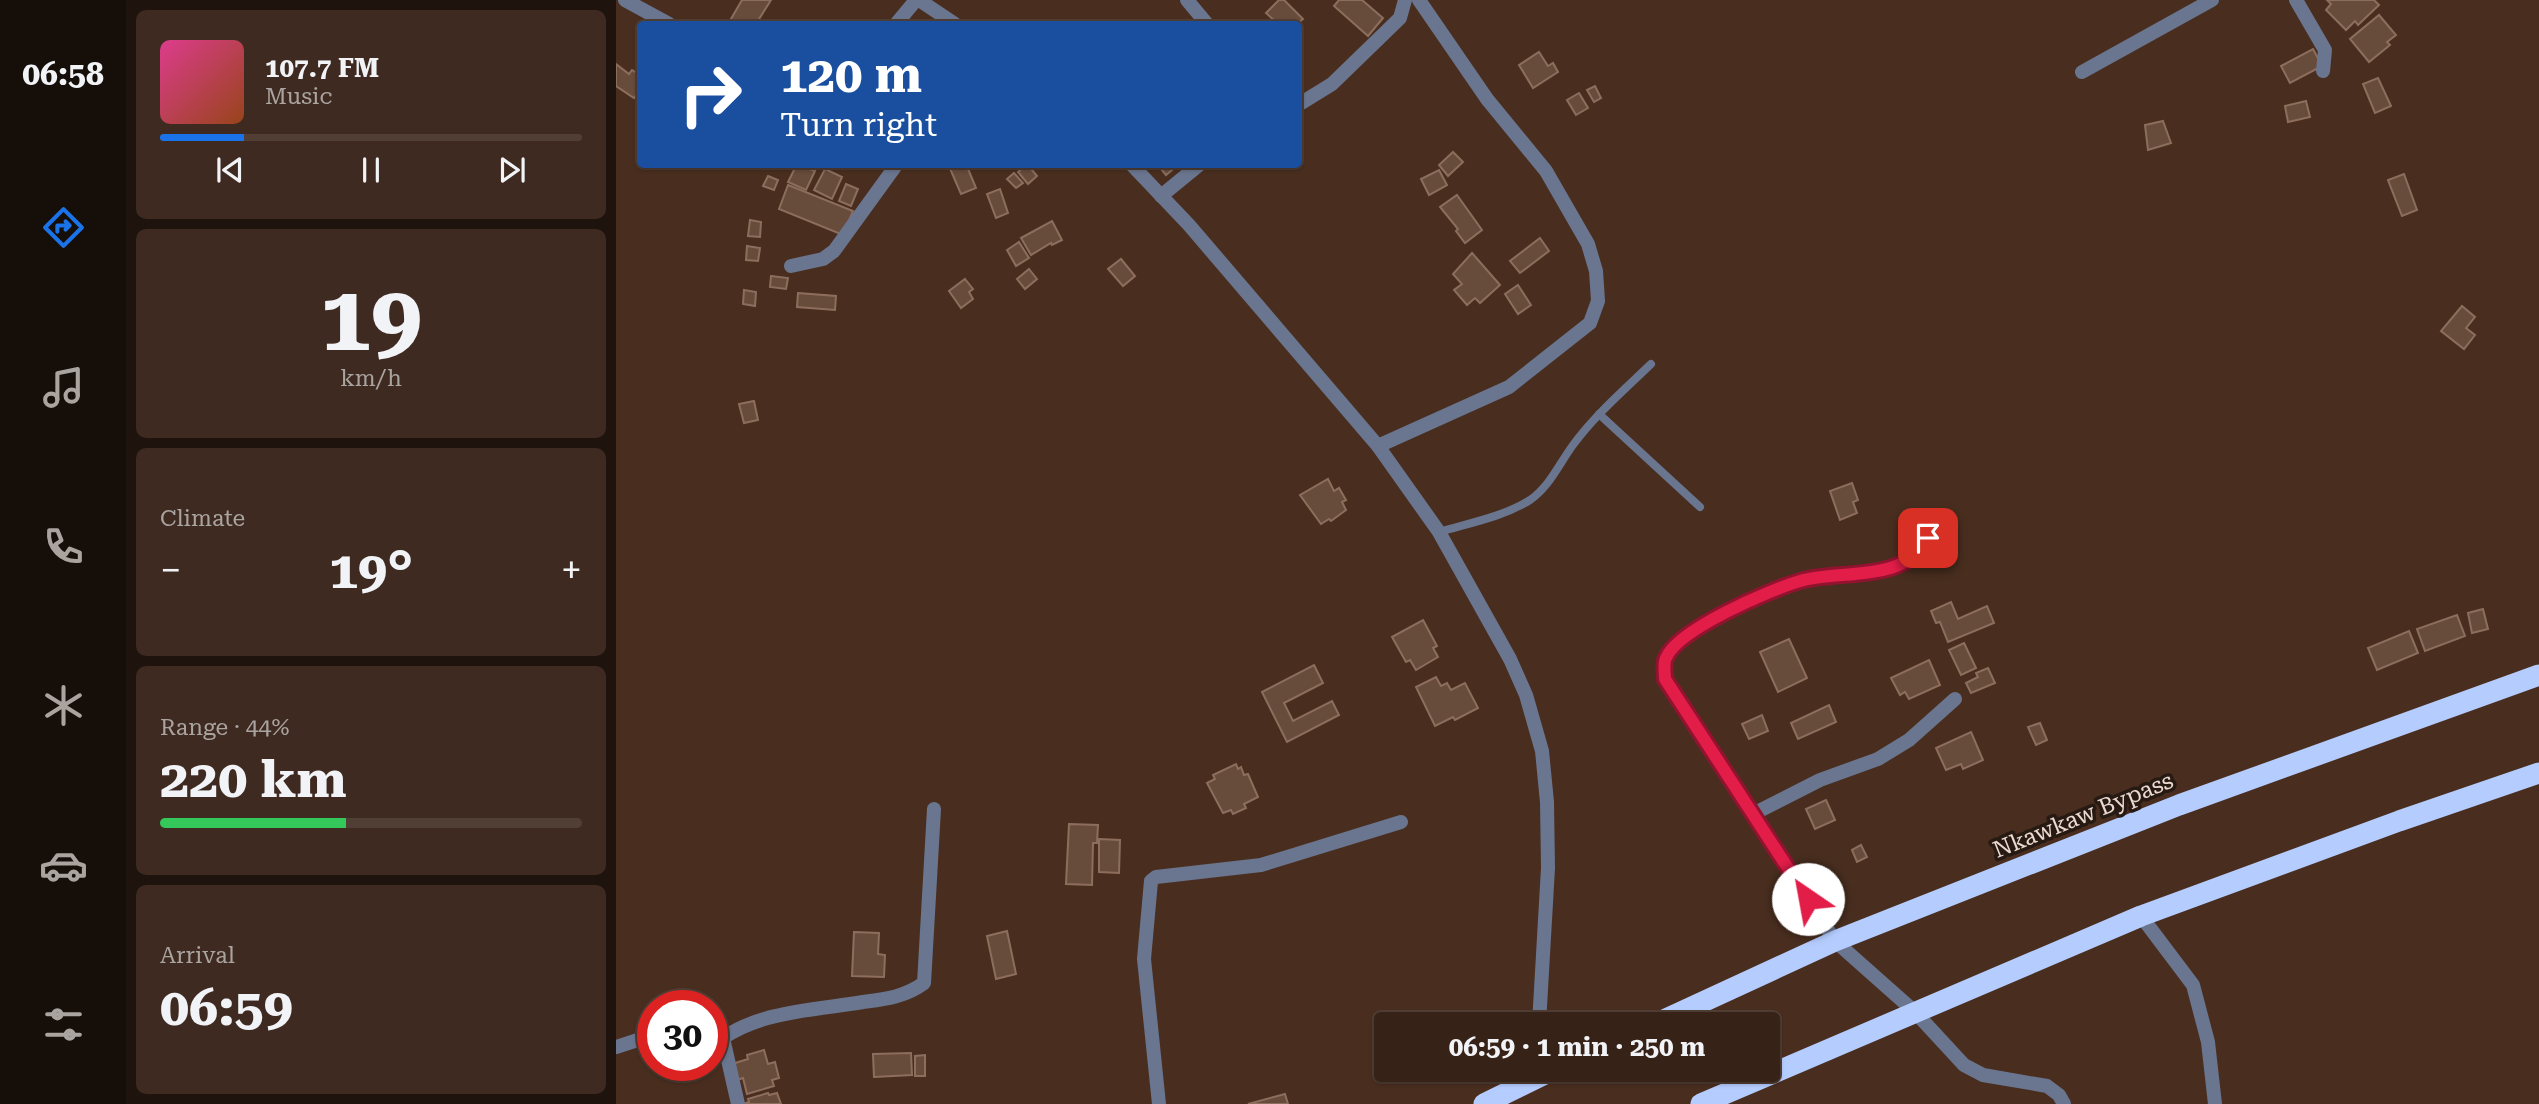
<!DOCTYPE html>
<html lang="en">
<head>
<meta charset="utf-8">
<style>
  :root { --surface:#372217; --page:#3e2a20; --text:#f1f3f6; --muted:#aaa4a1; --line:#513f36; --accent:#1a73e8 }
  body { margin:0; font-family:"Roboto Serif",serif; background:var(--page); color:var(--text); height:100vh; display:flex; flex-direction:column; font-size:26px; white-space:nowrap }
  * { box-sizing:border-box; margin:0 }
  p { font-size:23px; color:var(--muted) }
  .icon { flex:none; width:38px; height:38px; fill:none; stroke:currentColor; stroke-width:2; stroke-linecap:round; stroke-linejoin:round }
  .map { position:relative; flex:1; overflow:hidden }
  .details { display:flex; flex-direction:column; gap:10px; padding:10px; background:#1e130d; width:490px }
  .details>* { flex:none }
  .top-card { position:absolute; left:21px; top:21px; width:665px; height:147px; border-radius:7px; box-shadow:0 2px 5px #0004,0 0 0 2px var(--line); background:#1a4fa0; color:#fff; overflow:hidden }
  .speed { position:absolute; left:21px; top:990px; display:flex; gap:14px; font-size:35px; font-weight:700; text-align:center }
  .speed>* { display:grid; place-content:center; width:91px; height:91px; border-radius:50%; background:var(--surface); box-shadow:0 2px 5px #0004,0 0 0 2px var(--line); line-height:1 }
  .speed .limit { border:10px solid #d22; background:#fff; color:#111 }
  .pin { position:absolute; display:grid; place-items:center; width:60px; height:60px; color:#fff; margin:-30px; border-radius:14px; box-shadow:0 4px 10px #0006 }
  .me { position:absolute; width:77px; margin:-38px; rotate:327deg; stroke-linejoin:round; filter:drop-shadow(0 0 5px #0008) }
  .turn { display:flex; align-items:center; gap:24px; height:147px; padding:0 28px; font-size:32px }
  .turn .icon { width:91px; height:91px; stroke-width:2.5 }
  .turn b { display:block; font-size:49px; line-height:60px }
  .big { font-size:52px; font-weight:700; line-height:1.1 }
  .details .card { flex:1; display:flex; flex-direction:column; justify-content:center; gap:10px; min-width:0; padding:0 24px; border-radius:10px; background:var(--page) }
  .details .dial { align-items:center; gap:0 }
  .dial b { font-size:91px; line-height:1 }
  .song { display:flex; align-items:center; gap:21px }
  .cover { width:84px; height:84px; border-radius:10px; background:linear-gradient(135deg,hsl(330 70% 55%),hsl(20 70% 35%)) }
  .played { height:7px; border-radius:4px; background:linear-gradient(90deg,var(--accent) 20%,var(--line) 20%) }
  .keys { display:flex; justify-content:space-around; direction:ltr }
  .heat { display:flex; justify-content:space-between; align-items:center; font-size:38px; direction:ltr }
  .charge { height:10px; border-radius:5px; background:linear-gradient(90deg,#34c759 44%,var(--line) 0) }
  .trip { position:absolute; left:758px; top:1012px; width:406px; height:70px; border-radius:7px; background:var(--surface); box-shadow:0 2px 5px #0004,0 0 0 2px var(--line); font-weight:700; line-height:70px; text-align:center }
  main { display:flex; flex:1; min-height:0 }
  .tabs { display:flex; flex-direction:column; width:126px; justify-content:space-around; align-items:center; background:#160e09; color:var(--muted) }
  .tabs .icon { width:49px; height:49px }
  .tabs .selected { color:var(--accent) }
  .tabs b { font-size:32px; color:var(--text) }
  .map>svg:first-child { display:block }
  .building { fill:#674b3b; stroke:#8d6e5d; stroke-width:2 }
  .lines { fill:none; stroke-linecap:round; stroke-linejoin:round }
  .lane { stroke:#6a758f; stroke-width:8 }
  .street { stroke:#6a758f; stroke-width:14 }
  .highway { stroke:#b5ccfe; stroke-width:21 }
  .route-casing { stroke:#92132f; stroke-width:18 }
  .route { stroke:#e11d48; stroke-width:12 }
  .labels { text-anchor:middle; stroke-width:7; stroke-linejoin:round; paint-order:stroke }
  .street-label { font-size:23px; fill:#ecdad1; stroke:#261a13 }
</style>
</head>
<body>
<main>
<nav class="tabs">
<b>06:58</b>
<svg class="icon selected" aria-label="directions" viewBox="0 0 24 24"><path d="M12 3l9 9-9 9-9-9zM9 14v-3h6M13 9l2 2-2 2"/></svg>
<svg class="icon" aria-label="music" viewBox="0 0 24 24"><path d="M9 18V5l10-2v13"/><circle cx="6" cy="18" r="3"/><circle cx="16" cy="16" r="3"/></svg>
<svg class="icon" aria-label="phone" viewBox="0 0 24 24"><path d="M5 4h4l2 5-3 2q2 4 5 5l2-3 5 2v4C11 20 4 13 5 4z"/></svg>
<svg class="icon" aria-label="climate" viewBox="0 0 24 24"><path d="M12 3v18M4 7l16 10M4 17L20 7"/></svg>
<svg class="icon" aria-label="car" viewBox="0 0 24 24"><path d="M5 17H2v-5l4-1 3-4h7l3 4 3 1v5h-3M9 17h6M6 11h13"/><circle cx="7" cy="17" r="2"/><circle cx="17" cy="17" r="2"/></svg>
<svg class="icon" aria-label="filters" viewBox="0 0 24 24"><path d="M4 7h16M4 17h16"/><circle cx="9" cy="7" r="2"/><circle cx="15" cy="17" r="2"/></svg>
</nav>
<section class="details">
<div class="card">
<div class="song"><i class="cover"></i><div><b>107.7 FM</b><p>Music</p></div></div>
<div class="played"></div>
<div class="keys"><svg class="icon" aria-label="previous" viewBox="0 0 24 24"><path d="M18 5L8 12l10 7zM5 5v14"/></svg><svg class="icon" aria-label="pause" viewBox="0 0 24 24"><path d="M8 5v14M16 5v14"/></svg><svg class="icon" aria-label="next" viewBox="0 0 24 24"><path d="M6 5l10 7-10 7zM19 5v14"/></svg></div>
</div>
<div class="card dial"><b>19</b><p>km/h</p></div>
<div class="card"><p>Climate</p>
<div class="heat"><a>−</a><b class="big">19°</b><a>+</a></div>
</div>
<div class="card"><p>Range · 44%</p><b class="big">220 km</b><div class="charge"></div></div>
<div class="card"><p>Arrival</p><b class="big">06:59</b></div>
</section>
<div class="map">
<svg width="1923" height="1104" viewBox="0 0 1923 1104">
  <rect width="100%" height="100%" fill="#492e1f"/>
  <g class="building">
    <path d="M126,0H155L140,24H112Z"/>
    <path d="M663,0H668L687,19L681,24H662L650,13Z"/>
    <path d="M723,0H746L767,18L752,36L718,6Z"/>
    <path d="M1711,0H1758L1763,5L1742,25L1739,21L1730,30L1710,10L1715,4Z"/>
    <path d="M1763,15L1780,35L1771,42L1774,45L1753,62L1734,39Z"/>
    <path d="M1697,49L1706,66L1674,83L1665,66Z"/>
    <path d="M923,52L932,66L937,63L942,72L917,88L903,65Z"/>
    <path d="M0,64L13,74L16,70L24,75V89L18,98L0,86Z"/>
    <path d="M1762,78L1775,106L1759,113L1747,84Z"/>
    <path d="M979,86L985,98L978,102L971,90Z"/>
    <path d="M963,93L972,108L960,115L951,100Z"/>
    <path d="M1690,101L1694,117L1672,122L1669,106Z"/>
    <path d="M1547,121L1555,143L1532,150L1529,125Z"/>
    <path d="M837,152L847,162L832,176L823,165Z"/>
    <path d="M181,164L199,171L190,190L172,182Z"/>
    <path d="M332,164H350L360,188L345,194Z"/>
    <path d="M411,164L421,176L412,184L402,172Z"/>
    <path d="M541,164H562V165L550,175Z"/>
    <path d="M209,169L226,177L216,199L198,190Z"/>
    <path d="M823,170L831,185L813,195L805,179Z"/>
    <path d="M398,173L407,183L400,188L391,179Z"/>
    <path d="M1788,174L1801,210L1786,216L1772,180Z"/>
    <path d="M152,176L162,180L158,190L147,186Z"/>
    <path d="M230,184L242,189L235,206L223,201Z"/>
    <path d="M172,185L237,211L227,235L163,209Z"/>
    <path d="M384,189L392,213L380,218L371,194Z"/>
    <path d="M841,195L866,230L849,243L840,231L842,229L824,207Z"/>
    <path d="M134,220L145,222L144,237L132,236Z"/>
    <path d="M436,221L446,240L436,245L435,243L415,255L405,238Z"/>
    <path d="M924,238L933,251L904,273L894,261Z"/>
    <path d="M403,242L413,258L400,266L391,250Z"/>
    <path d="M131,246L144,248L142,261L130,260Z"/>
    <path d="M856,253L884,285L864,303L859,298L851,305L838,290L846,284L837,274Z"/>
    <path d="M505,259L519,276L507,286L492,269Z"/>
    <path d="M413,269L421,279L409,289L401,279Z"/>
    <path d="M155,276L172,278L170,289L154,287Z"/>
    <path d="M349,279L357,289L353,292L357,299L345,308L333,291Z"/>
    <path d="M902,285L915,305L902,314L889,294Z"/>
    <path d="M128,290L140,292L139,306L127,304Z"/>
    <path d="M182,293L220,296L219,310L181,307Z"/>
    <path d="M1846,306L1859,317L1850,328L1859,335L1848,349L1825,331Z"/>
    <path d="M138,401L142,420L128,423L123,404Z"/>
    <path d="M712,479L718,491L723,488L730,500L726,502L730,510L715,521L713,519L705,524L684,495Z"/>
    <path d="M1236,483L1242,500L1237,502L1241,513L1224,520L1214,491Z"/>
    <path d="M1335,602L1342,619L1371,606L1378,623L1332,642L1324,622L1320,623L1315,611Z"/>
    <path d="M1867,609L1872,629L1856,633L1852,613Z"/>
    <path d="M1841,615L1849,636L1809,651L1801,629Z"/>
    <path d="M807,620L821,646L817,648L822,657L800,670L794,660L790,662L776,637Z"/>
    <path d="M1793,631L1802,653L1761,670L1752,648Z"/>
    <path d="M1173,639L1191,678L1162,692L1144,652Z"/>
    <path d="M1348,643L1360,668L1345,675L1333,650Z"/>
    <path d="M1313,660L1324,685L1293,699L1289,692L1284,695L1275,678Z"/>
    <path d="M698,665L707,683L668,703L677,721L716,701L723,715L671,742L646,692Z"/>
    <path d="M1372,668L1379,683L1355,693L1350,683L1362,677L1360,673Z"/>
    <path d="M820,677L825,686L831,683L835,690L849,683L862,708L839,720L837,717L819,726L800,687Z"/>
    <path d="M1213,705L1220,722L1182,739L1175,723Z"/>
    <path d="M1146,715L1152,731L1133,739L1126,724Z"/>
    <path d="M1424,723L1431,740L1420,745L1412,727Z"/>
    <path d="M1355,732L1367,760L1347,769L1345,764L1330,770L1320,748Z"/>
    <path d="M620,764L622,769L625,767L628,775L632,774L642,797L628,804L630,808L617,814L615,810L607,813L591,783L599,779L597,775Z"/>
    <path d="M1210,800L1219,820L1199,829L1190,809Z"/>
    <path d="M453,824L482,825L481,843H477L476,885L450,884Z"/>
    <path d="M483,839L504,840L503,873L483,872Z"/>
    <path d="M1245,845L1251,857L1241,862L1236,850Z"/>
    <path d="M391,931L400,974L380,979L371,936Z"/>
    <path d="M238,932L263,933L262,954L269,955L268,977L236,976Z"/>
    <path d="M148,1050L152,1064L159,1062L163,1078L156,1080L158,1086L131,1094L127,1078L121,1080L116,1064L132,1059L131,1055Z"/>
    <path d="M295,1053L296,1075L258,1077L257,1054Z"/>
    <path d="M309,1055V1076H299V1056Z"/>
    <path d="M152,1093L153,1095L161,1093L165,1104H127L133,1102L132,1099Z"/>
    <path d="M669,1094L672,1104H632Z"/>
  </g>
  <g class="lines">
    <g class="lane">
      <path d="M983,414L1084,507"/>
      <path d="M823,532C853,523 887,517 914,500C934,486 943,464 957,445C979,415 1008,390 1035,364"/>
    </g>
    <g class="street">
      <path d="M9,0L53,24"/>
      <path d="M303,0L339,24"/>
      <path d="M571,0L591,24"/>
      <path d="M1680,0L1709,50L1707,71"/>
      <path d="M280,24L300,0"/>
      <path d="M1466,72L1596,0"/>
      <path d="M682,105L716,84L784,18L789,0"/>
      <path d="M515,164L573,225L762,446L823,532L894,659L910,695L926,751L931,802L932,868L923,1024"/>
      <path d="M545,196L584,164"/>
      <path d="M175,266L207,259L218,251L281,164"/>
      <path d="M762,446L893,387L974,323L982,301L980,271L972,244L930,171L871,99L803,0"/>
      <path d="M1312,538C1288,584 1224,569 1184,581C1154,590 1062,629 1050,658C1047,663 1049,673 1049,679L1219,941L1299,1012L1348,1065L1367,1075L1431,1086L1443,1095L1448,1104"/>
      <path d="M1137,814L1204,780L1262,759L1293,740L1339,699"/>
      <path d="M1525,916L1577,985L1592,1042L1599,1104"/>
      <path d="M0,1047L37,1035"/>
      <path d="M122,1104L107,1038C146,1011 201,1010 247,1002C269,999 289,997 308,983L318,809"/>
      <path d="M543,1104L528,959L535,881L540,877L645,865L785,822"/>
    </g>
    <g class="highway">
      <path d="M1039,1024L1219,941L1563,805L1923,675"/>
      <path d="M868,1104L939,1069"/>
      <path d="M1085,1104L1525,916L1783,821L1923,773"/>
    </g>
  </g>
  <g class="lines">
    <defs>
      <path id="route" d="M1192,899L1049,679C1049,673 1047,663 1050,658C1062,629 1154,590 1184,581C1224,569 1289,584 1312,538"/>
    </defs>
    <use href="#route" class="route-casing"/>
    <use href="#route" class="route"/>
  </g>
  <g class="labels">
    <g class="street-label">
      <text transform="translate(1467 815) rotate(-22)" y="8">Nkawkaw Bypass</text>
    </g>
  </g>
</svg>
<div class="speed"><div class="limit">30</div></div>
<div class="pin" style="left:1312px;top:538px;background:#d93025"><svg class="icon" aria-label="arrive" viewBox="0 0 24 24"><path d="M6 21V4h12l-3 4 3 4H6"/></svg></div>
<svg class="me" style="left:1192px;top:899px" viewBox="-20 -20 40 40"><circle r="19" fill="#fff"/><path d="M0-13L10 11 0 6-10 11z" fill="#e11d48"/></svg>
<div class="trip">06:59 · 1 min · 250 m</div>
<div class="top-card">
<div class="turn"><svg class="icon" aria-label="right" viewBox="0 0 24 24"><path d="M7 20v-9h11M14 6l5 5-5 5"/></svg><div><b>120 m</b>Turn right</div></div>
</div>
</div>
</main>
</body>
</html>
